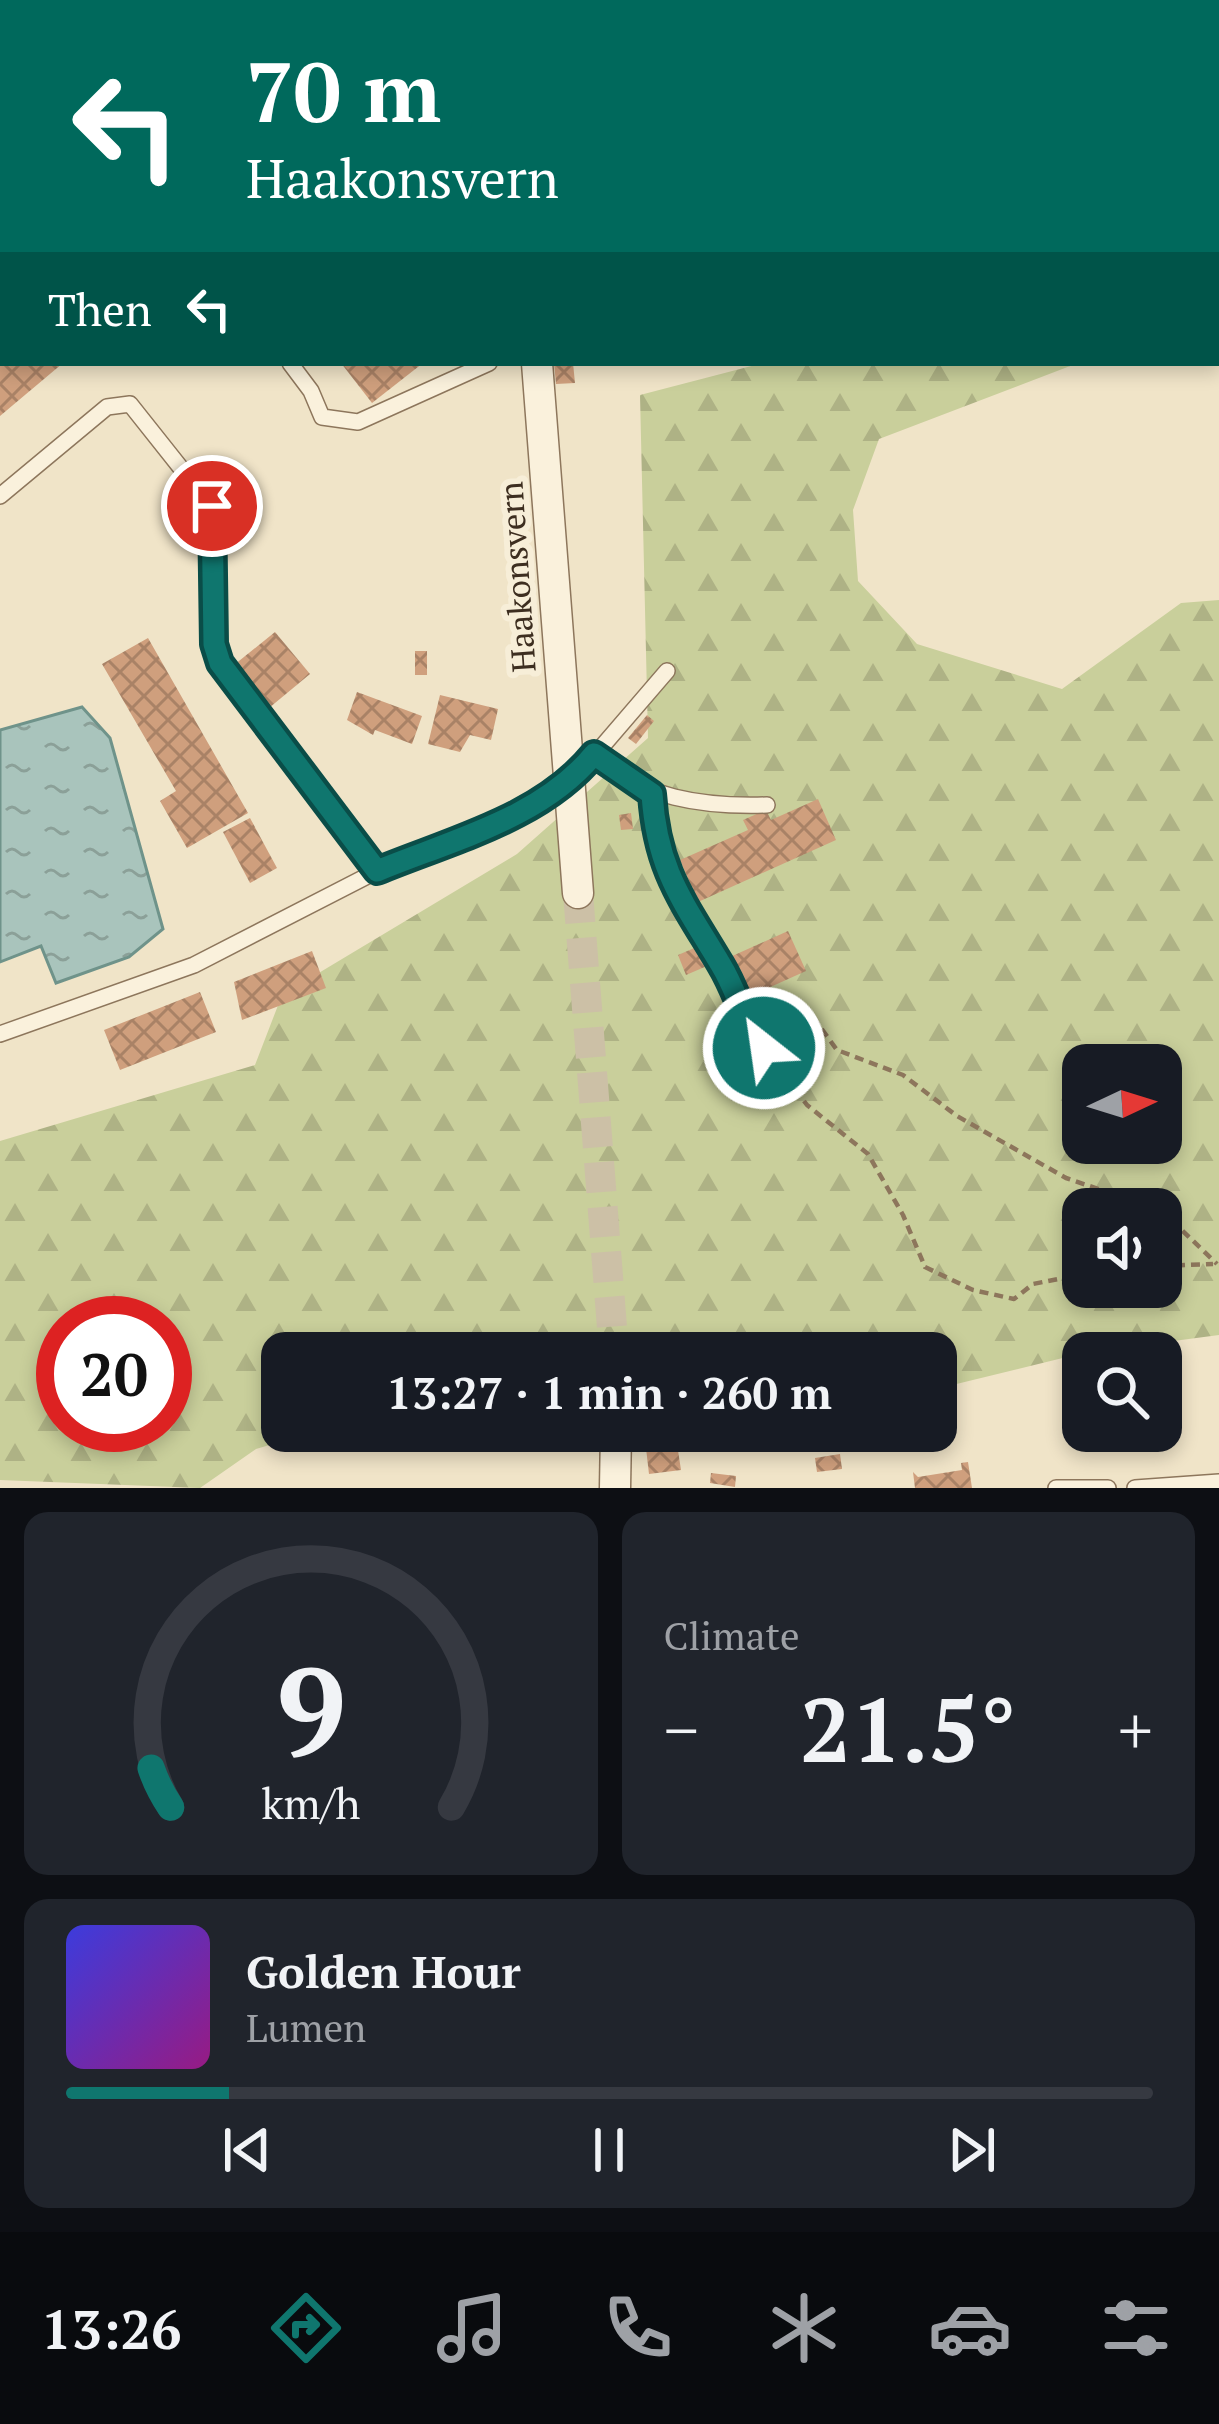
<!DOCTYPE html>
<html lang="en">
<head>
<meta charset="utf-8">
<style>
  :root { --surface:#171b24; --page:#20242c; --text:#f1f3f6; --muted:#9ea1a6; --line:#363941; --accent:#0f766e }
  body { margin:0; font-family:"PT Serif",serif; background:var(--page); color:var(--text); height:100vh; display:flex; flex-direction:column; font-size:45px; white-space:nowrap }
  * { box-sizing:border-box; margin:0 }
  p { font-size:39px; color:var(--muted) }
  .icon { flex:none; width:66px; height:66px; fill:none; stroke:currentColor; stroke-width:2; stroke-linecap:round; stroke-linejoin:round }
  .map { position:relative; height:1488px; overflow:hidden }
  .panel { display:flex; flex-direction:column; gap:24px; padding:24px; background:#0d0f14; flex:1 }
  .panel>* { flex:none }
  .top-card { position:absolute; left:0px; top:0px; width:1221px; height:366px; box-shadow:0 6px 18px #0003; background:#00695c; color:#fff; overflow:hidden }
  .needle { width:78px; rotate:86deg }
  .tools { position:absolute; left:1062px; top:1044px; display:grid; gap:24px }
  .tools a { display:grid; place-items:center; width:120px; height:120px; border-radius:24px; background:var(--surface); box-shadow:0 6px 18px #0003; font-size:60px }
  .speed { position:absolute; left:36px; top:1296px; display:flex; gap:24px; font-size:60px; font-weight:700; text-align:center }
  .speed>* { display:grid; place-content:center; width:156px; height:156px; border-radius:50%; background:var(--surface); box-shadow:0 6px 18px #0003; line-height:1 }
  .speed .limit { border:18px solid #d22; background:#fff; color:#111 }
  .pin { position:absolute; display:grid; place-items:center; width:102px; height:102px; color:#fff; margin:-51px; border:6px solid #fff; border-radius:50%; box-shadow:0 3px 12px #0007 }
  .me { position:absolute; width:132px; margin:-66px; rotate:330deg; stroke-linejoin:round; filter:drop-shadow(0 0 9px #0008) }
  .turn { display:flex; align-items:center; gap:42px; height:252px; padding:0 48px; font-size:54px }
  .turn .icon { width:156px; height:156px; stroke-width:2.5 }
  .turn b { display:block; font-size:84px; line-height:102px }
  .then { display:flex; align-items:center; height:114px; padding:0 48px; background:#0003; gap:24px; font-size:45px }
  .big { font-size:90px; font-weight:800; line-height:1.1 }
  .panel .tile { flex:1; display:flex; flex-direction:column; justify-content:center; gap:18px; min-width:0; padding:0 42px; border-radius:24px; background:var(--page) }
  .panel .dial { align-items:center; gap:0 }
  .dial svg { height:312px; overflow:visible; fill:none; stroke:var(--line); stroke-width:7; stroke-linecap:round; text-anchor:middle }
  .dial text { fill:var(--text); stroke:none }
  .song { display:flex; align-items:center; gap:36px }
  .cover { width:144px; height:144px; border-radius:18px; background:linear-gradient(135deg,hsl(240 70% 55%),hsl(310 70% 35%)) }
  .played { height:12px; border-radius:6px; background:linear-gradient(90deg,var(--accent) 15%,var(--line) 15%) }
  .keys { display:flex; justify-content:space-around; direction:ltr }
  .heat { display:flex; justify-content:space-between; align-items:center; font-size:66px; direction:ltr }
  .panel .tiles { flex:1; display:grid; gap:24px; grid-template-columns:1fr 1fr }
  .tile:last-child { grid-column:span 2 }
  .trip { position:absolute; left:261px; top:1332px; width:696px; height:120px; border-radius:24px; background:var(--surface); box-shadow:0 6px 18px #0003; font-weight:800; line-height:120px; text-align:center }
  .tabs { display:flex; height:192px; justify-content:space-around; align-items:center; background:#090b0e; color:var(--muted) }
  .tabs .icon { width:84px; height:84px }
  .tabs .on { color:var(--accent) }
  .tabs b { font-size:54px; color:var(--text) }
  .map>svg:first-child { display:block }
  .forest { fill:url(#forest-firs); fill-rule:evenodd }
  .water { fill:url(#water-ripples); stroke:#6f938a; stroke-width:3 }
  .building { fill:url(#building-cross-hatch) }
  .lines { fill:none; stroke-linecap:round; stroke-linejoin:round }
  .street-tunnel { stroke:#ccc0a6; stroke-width:30; stroke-dasharray:30 15; stroke-linecap:butt }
  .lane-casing { stroke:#8d765c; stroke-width:18 }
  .street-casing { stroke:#8d765c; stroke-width:33 }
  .path { stroke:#8d765c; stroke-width:4.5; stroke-dasharray:9 6; stroke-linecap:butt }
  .lane { stroke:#faf1dc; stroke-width:15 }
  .street { stroke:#faf1dc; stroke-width:30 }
  .route-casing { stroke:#0a4d48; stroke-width:30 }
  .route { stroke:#0f766e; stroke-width:21 }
  .labels { text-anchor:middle; stroke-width:12; stroke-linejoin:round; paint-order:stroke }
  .street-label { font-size:33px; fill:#3d2e20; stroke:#f7eed8 }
</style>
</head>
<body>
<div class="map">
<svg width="1219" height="1488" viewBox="0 0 1219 1488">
  <defs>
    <pattern id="forest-firs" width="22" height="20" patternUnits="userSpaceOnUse" patternTransform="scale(3)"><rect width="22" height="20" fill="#c9cf9b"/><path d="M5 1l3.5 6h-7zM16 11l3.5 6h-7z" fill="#aeb285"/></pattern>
    <pattern id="water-ripples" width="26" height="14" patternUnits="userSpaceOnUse" patternTransform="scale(3)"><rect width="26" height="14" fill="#a9c4bc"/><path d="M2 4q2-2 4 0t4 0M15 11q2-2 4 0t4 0" fill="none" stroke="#8ba098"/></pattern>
    <pattern id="building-cross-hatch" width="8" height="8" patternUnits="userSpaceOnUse" patternTransform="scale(3)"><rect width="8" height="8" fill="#cf9f7d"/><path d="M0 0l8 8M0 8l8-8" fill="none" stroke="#a98266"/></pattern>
  </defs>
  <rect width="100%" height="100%" fill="#f0e4c8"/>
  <path class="forest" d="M763,363H1078L879,439L853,510L858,581L917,644L1062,689L1181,603L1219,600V1335L1083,1353L936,1389V1353H282V1431H317L256,1449L200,1488L0,1480V1141L255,1065L282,995L517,854L648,738L640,395ZM1083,1065H1161V1143H1083ZM1083,1209H1161V1287H1083ZM63,1323H165V1425H63Z"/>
  <path class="water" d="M82,707L110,738L163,929L129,957L56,983L41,946L0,962V730Z"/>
  <g class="building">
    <path d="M0,363H63L0,416Z"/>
    <path d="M341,363H423L372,403Z"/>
    <path d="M554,363H573L575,383L556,384Z"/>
    <path d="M275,632L310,674L269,708L234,665Z"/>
    <path d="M148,638L248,813L187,848L160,801L176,791L102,664Z"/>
    <rect x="415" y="651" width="12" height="24"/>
    <path d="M357,692L422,716L412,744L375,730L373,735L347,720Z"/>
    <path d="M440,695L498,709L491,740L470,735L460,752L428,744Z"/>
    <path d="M647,715L654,721L636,744L628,738Z"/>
    <path d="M818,799L836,840L698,902L680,860L748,830L743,820L766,810L771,820Z"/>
    <path d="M631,813L633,829L621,830L619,815Z"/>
    <path d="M250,818L277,868L250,883L223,832Z"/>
    <path d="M788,931L806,971L748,997L730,957Z"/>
    <path d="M699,946L707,966L686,975L678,955Z"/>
    <path d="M312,951L326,988L242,1020L234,982Z"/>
    <path d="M200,992L216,1032L120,1070L104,1030Z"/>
    <path d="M727,1023L743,1058L725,1067L708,1032Z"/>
    <path d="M677,1444L681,1470L649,1474L646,1448Z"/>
    <path d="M840,1454L842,1469L817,1472L815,1458Z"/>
    <path d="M968,1462L972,1488H915L913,1472L918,1477L962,1470L961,1463Z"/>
    <path d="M711,1473L736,1476L735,1487L710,1483Z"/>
  </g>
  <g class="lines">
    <path class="street-tunnel" d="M578,893L614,1353"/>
    <defs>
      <g id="lane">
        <path d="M202,0L205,3"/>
        <path d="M395,0L398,3"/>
        <path d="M1099,0V3"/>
        <path d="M115,3L118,0"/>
        <path d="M0,137L3,133"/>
        <path d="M290,363L311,391L322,417L358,422L489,363"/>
        <path d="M0,496L107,407L130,404L211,506L214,644L220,663L377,871"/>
        <path d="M594,754C641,799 704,807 767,805"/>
        <path d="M652,794C657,871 683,901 721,965C738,993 743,1022 764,1048"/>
        <path d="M0,1034L194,965L377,871L528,809L569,785L667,671"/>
        <path d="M1056,1488H1108"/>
        <path d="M1135,1488L1219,1482"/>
      </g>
      <g id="street">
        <path d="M514,0V3"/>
        <path d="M537,363L578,893"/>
        <path d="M615,1488L616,1431"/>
      </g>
    </defs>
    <use href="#lane" class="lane-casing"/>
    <use href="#street" class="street-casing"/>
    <g class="path">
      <path d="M804,1005L837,1050L903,1075L957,1116L1066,1178L1157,1209"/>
      <path d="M777,1065L807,1105L868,1154L903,1215L925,1267L973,1290L1014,1299L1033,1284L1083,1274"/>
      <path d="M1161,1210L1217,1264"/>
      <path d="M1161,1266L1213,1264"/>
    </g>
    <use href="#lane" class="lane"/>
    <use href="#street" class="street"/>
  </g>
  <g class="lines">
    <defs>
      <path id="route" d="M212,506L214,644L220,663L377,871C452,840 542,818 594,754L652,794C657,871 683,901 721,965C738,993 743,1022 764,1048"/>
    </defs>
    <use href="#route" class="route-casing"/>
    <use href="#route" class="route"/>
  </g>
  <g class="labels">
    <g class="street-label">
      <text transform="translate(517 577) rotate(-94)" y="12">Haakonsvern</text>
    </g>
  </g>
</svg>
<div class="tools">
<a><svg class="needle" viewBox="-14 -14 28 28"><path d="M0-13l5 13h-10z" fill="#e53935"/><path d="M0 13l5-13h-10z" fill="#9ea1a6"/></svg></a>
<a><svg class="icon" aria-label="sound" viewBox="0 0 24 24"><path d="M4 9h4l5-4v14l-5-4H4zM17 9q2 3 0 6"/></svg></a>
<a><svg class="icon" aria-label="search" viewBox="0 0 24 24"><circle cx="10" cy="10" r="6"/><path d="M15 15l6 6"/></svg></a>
</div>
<div class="speed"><div class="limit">20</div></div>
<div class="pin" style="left:212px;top:506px;background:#d93025"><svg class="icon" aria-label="arrive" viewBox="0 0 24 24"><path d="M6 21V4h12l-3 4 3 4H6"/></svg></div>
<svg class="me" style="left:764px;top:1048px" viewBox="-20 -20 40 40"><circle r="17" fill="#0f766e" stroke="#fff" stroke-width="3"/><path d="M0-11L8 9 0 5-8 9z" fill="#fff"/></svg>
<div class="trip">13:27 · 1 min · 260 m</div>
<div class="top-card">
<div class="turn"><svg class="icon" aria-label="left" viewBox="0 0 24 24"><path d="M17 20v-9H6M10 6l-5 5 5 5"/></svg><div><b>70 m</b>Haakonsvern</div></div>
<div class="then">Then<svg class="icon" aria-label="left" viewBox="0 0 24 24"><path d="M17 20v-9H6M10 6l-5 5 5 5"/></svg></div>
</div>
</div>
<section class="panel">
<div class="tiles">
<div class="tile dial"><svg viewBox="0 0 100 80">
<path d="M14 69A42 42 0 1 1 86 69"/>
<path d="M14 69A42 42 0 0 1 9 59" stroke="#0f766e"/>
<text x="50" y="56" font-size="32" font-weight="700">9</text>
<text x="50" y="72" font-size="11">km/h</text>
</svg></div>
<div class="tile"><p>Climate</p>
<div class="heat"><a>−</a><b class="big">21.5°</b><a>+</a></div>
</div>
<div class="tile">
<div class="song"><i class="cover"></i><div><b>Golden Hour</b><p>Lumen</p></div></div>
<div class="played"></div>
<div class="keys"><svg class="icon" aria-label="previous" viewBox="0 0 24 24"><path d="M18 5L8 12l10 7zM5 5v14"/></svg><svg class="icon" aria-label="pause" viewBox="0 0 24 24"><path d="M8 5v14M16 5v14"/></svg><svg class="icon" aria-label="next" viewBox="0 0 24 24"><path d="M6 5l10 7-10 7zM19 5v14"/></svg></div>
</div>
</div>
</section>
<nav class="tabs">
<b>13:26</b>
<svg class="icon on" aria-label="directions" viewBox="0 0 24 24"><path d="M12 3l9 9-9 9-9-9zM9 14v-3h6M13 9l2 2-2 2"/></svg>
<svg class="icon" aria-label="music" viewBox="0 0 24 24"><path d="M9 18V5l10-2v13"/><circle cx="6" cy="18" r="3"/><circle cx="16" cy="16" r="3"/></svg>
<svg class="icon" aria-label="phone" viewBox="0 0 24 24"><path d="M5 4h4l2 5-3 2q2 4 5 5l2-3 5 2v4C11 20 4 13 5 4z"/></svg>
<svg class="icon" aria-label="climate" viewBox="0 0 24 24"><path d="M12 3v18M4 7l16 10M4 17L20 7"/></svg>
<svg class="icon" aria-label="car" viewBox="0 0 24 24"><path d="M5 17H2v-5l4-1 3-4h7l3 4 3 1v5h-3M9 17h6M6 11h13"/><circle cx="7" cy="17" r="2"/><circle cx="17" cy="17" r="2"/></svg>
<svg class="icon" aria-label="filters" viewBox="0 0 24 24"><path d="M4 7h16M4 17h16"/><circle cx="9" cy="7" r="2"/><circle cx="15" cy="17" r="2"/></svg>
</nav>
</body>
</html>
